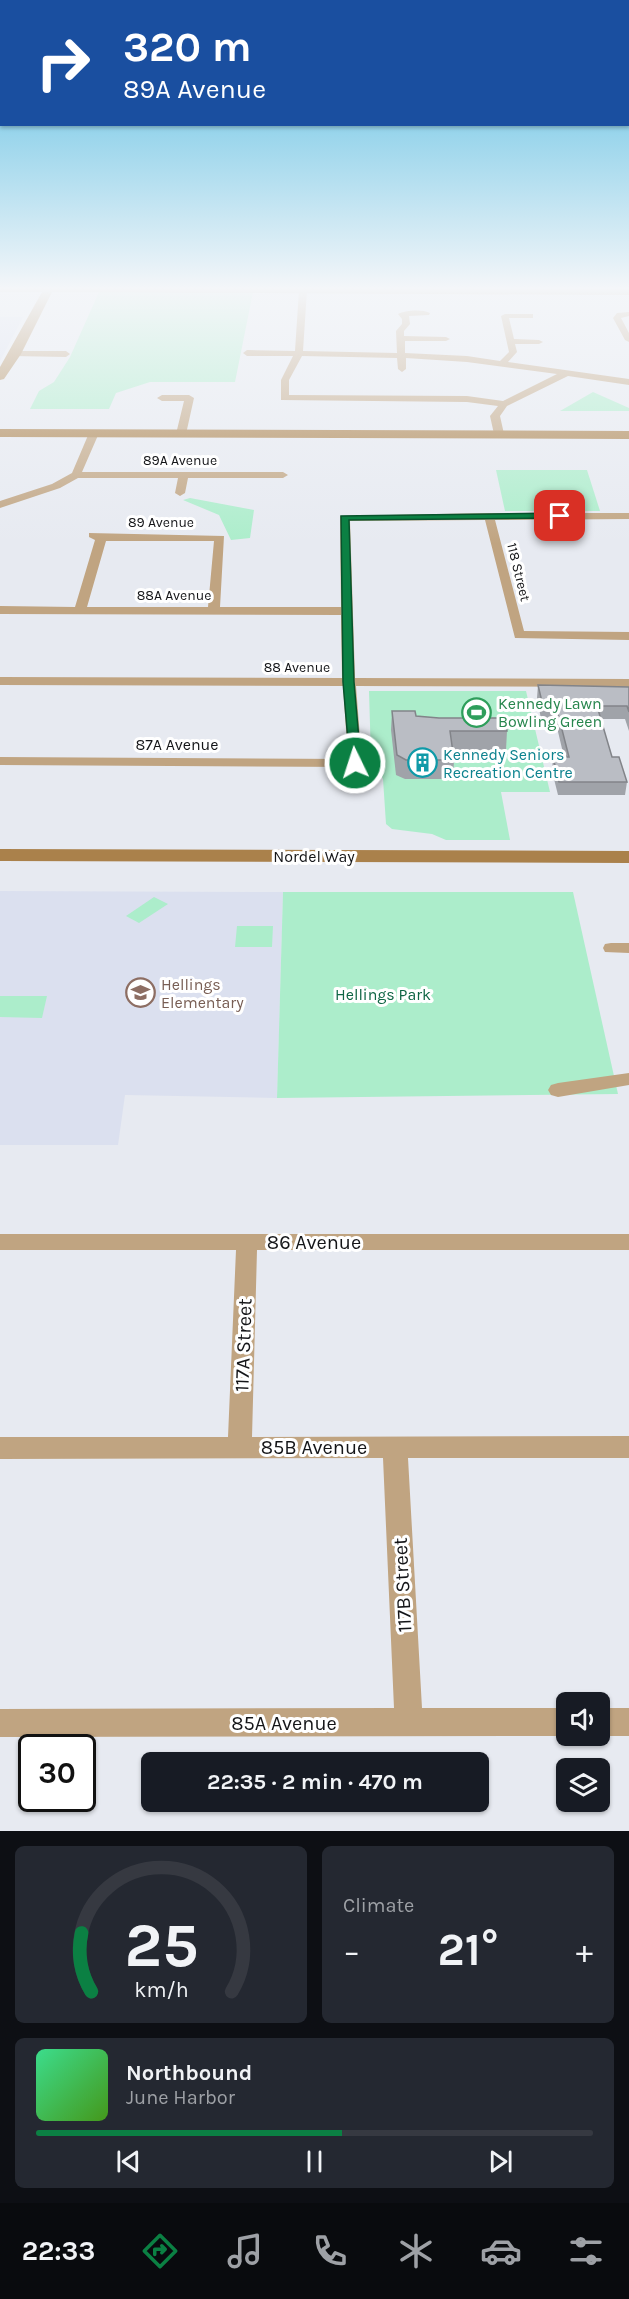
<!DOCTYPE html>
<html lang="en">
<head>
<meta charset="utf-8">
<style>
  :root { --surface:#171b24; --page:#242831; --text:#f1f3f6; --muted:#9ea1a6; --line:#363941; --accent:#0b8043 }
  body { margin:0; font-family:Karla,sans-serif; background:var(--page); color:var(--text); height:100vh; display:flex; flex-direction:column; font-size:22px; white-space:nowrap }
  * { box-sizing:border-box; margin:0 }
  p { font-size:20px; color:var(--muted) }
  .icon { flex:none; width:33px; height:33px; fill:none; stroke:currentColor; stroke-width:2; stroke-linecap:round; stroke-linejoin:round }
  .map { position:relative; height:1831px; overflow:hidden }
  .details { display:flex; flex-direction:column; gap:15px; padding:15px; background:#0d0f14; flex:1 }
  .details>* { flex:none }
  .banner { position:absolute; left:0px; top:0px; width:630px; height:126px; box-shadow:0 2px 4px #0004; background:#1a4fa0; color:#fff; overflow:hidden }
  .buttons { position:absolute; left:556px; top:1692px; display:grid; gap:12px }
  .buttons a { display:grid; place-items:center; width:54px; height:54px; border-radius:9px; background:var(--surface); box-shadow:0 2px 4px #0004; font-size:30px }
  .speed { position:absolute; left:18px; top:1734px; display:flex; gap:12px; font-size:30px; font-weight:700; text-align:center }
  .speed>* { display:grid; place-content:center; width:78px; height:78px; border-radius:50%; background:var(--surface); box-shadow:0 2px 4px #0004; line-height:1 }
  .speed .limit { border:3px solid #111; border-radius:9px; background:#fff; color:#111 }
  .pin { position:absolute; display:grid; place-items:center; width:51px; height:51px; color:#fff; margin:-26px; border-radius:12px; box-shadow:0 3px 9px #0006 }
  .me { position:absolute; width:66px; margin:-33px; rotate:356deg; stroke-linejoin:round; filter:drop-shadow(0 0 4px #0008) }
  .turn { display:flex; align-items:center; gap:21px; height:126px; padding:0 24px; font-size:27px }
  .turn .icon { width:78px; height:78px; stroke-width:2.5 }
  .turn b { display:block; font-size:42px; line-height:51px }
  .big { font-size:45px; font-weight:700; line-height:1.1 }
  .details .card { flex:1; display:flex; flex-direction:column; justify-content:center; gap:9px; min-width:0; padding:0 21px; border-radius:9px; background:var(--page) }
  .details .dial { align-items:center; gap:0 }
  .dial svg { height:156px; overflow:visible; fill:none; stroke:var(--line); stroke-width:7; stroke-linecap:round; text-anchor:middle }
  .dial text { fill:var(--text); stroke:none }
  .song { display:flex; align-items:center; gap:18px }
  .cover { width:72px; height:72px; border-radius:9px; background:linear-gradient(135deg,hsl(150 70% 55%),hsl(100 70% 35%)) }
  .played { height:6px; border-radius:3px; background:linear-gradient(90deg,var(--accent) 55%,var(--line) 55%) }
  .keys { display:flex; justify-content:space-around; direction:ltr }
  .heat { display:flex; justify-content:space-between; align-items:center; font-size:33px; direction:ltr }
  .details .tiles { flex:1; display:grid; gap:15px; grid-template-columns:1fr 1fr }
  .card:last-child { grid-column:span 2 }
  .trip { position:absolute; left:141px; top:1752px; width:348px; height:60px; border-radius:9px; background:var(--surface); box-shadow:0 2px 4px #0004; font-weight:700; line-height:60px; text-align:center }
  .menu { display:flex; height:96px; justify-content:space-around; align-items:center; background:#090b0e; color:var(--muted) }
  .menu .icon { width:42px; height:42px }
  .menu .active { color:var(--accent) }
  .menu b { font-size:27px; color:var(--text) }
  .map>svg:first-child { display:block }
  .built { fill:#dbe0ef }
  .green { fill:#acedcb }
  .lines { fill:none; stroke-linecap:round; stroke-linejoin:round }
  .street { fill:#c0a481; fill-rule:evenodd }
  .secondary { fill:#aa814b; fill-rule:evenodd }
  .wall { fill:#a0a3a9 }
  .building { fill:#babdc4; stroke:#828489; stroke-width:1.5 }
  .route { fill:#0b8043; stroke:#07532c; stroke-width:1.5 }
  .labels { text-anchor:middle; stroke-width:6; stroke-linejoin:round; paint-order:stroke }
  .far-street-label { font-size:14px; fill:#141518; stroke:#fff }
  .leisure-label { font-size:16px; fill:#27864d; stroke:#fff; text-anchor:start }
  .street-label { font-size:16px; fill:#141518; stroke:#fff }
  .culture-label { font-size:16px; fill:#0d838f; stroke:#fff; text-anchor:start }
  .education-label { font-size:16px; fill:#785e54; stroke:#fff; text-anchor:start }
  .park-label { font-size:16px; fill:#0e6544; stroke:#fff }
  .near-street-label { font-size:20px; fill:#141518; stroke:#fff }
</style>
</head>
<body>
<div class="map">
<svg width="629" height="1831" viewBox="0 0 629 1831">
  <rect width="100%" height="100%" fill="#e7eaf1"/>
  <g class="built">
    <path d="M0,317H23L0,361Z"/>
    <path d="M0,891L283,892L277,1098L125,1095L118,1145H0Z"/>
  </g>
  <g class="green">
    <path d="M99,292H253L235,382H150L116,393L109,409H30L39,391L54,382L70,357Z"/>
    <path d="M593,392L629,408V411H560Z"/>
    <path d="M496,470H587L600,511H505Z"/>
    <path d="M190,498L254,510L250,538L231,540L219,515L183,500Z"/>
    <path d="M369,691H526L550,792H501L510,840H446L432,834L392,829L386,824L383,779L371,758Z"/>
    <path d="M283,892H573L618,1094L277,1098Z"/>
    <path d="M154,897L168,904L139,923L126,916Z"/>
    <path d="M237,926H273L272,947H235Z"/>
    <path d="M0,996H47L42,1018L0,1017Z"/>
  </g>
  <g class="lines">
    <g class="street">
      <path d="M303,288L307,290L303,351L397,353L396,331L402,324V319L398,314C405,310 423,309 430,313L429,315L409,316L410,324L404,331V336L446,337L450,339L446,341H405V353L467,356L500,361L509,352L501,316L505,314H533V318H509L514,339L539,340L543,342L539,344H515L517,352L508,362L629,379V385L568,376L507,406L500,416L504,434L499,437L494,434L490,416L498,406L467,402L281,400V380L293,356H247L243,353L247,350L295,351L299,290ZM302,356L397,358L398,369L402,372L406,369V358L467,362L557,374L503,401L467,396L289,395V380Z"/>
      <path d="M629,312V316L621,318L629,333V342L625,340L613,318L617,313Z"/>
      <path d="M15,351H66L70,354L66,357L12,356L11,354Z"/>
      <path d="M189,395L194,398L186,434L181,437L176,434L184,401H162L157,398L162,395Z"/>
      <path d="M94,430L99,433L82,472H283L288,475L283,478H188L185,493L180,496L175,493L178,478H78L60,488L0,508V501L52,484L72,473L89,433Z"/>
      <path d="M489,513H629V519L495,520L524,631L629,632V640L515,638L485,520L350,521L355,678L629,679V687L356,686L362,763L355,767L0,765V757L348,759L343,686L0,685V677L342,678L341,615L0,614V606L75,607L95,540L89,537V533L224,536L220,607H341L340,516ZM106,541H214L208,607H87Z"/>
      <path d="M611,943H629V953L605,952L603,948L605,944Z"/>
      <path d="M629,1073V1085L558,1097L551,1095L548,1090L551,1085L558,1083Z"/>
      <path d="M0,1234H629V1250H257L252,1437L629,1436V1458H408L422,1708H567L568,1736L0,1737V1709L394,1708L383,1458L0,1459V1437H228L236,1250H0Z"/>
      <path d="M600,1708H629V1736H599Z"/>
    </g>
    <g class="secondary">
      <path d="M0,287L629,289V295L52,292L21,354L4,379L0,380V367L42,292H0Z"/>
      <path d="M0,429L629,431V439L0,437Z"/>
      <path d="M0,849L629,851V863L0,861Z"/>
    </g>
  </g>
  <g class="wall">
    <path d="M538,685L629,687V731L625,719H600L612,757L627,782L625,795H558L552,771L553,757H564L555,719H541L537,698Z"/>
    <path d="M392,711L416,716L507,731L506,750H453L454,760L453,779H405L396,775L391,730Z"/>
  </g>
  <g class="building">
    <path d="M538,685L629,687V712L627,706H597L612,757H619L627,782H559L553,757H569L556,706H543Z"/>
    <path d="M392,711H415L416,716L439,718H505L507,731H450L454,760H406L397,755Z"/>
  </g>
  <linearGradient id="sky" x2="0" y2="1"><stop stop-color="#4bb9e0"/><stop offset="0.53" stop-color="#f4f6f9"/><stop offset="1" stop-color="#f4f6f9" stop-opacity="0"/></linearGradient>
  <rect width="629" height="544" fill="url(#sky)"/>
  <path class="route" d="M560,513L565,516L563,518L349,520L354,682L361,763L359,765H350L343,682L341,516Z"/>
  <defs>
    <symbol id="stadium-ring" viewBox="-11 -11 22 22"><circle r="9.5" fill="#fff" stroke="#2e9e5b" stroke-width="1.5"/><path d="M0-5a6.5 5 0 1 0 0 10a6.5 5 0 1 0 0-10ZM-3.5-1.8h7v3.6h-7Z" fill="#2e9e5b"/></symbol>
    <symbol id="building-ring" viewBox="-11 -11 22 22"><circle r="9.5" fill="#fff" stroke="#0f9aa8" stroke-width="1.5"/><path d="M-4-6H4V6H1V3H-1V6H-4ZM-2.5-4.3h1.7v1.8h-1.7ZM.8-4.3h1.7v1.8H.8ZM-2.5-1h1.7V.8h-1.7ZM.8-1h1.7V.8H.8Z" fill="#0f9aa8"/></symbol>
    <symbol id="school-ring" viewBox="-11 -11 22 22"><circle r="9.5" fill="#fff" stroke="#8d6e63" stroke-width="1.5"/><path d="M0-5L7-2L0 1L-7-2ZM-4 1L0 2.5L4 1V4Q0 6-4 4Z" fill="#8d6e63"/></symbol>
  </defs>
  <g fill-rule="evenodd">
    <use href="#stadium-ring" x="460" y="696" width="33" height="33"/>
    <use href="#building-ring" x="406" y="746" width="33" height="33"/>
    <use href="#school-ring" x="124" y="976" width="33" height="33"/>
  </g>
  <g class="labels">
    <g class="far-street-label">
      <text x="180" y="465">89A Avenue</text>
      <text x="161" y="527">89 Avenue</text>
      <text transform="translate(519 572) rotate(76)" y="5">118 Street</text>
      <text x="174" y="600">88A Avenue</text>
      <text x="297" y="672">88 Avenue</text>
    </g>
    <g class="leisure-label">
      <text x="498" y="709">Kennedy Lawn<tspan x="498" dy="18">Bowling Green</tspan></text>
    </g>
    <g class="street-label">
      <text x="177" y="750">87A Avenue</text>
      <text x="314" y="862">Nordel Way</text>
    </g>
    <g class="culture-label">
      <text x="443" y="760">Kennedy Seniors<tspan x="443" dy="18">Recreation Centre</tspan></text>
    </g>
    <g class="education-label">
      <text x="161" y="990">Hellings<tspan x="161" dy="18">Elementary</tspan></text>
    </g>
    <g class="park-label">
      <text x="383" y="1000">Hellings Park</text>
    </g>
    <g class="near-street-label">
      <text x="314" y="1249">86 Avenue</text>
      <text transform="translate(243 1345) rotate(-88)" y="7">117A Street</text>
      <text x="314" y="1454">85B Avenue</text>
      <text transform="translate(402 1585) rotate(-93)" y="7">117B Street</text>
      <text x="284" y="1730">85A Avenue</text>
    </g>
  </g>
</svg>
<div class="buttons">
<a><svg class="icon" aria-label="sound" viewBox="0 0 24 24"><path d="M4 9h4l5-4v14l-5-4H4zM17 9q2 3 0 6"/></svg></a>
<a><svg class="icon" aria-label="layers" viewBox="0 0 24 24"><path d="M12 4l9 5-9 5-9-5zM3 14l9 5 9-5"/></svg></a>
</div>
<div class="speed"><div class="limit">30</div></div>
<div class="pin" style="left:560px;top:516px;background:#d93025"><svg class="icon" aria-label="arrive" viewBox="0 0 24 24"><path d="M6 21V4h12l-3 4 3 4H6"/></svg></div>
<svg class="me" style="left:355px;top:763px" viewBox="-20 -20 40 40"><circle r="17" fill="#0b8043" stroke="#fff" stroke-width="3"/><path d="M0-11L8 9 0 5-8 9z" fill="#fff"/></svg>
<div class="trip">22:35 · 2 min · 470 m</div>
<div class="banner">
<div class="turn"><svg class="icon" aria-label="right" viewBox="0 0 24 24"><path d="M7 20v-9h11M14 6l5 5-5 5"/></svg><div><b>320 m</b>89A Avenue</div></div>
</div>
</div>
<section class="details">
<div class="tiles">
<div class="card dial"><svg viewBox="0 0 100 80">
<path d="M14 69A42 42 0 1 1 86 69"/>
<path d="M14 69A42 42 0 0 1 9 39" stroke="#0b8043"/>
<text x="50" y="56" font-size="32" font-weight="700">25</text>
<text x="50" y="72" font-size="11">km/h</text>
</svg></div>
<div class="card"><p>Climate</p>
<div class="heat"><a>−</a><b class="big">21°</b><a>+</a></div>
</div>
<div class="card">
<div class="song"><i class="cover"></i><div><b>Northbound</b><p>June Harbor</p></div></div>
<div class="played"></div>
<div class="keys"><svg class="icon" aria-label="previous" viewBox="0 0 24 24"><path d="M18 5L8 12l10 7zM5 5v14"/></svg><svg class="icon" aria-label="pause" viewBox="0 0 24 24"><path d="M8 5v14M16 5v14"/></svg><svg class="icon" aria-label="next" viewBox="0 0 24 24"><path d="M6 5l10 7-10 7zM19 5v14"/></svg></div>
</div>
</div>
</section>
<nav class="menu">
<b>22:33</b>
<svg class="icon active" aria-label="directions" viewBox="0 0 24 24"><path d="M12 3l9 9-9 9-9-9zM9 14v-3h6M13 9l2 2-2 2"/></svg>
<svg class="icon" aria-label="music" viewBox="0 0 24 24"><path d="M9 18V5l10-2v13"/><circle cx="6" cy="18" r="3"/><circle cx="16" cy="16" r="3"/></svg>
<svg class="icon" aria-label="phone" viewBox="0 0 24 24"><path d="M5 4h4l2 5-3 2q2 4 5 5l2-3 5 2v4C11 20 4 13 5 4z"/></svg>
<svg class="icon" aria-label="climate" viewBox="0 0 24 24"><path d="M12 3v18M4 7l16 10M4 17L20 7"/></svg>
<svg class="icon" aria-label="car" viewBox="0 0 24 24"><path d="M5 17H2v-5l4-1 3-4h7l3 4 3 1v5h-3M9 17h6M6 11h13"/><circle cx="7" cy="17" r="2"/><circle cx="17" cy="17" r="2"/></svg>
<svg class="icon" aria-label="filters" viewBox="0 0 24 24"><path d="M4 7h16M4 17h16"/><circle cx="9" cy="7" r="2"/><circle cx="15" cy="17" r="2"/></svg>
</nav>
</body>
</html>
